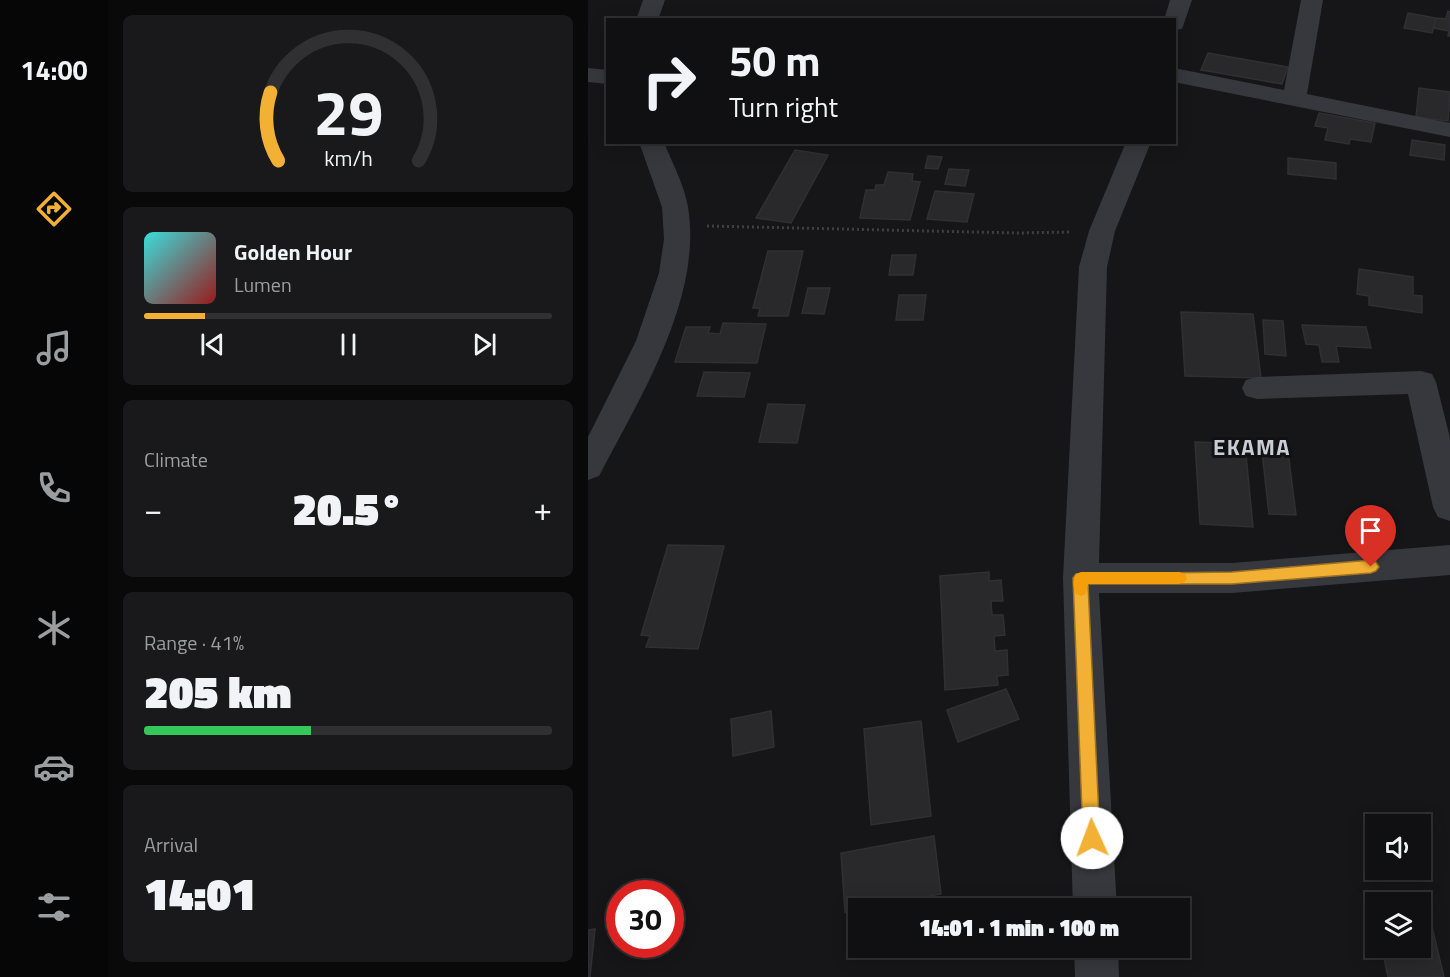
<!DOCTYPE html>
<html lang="en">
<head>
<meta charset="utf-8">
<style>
  :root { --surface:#101012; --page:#19191b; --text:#f1f3f6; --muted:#9c9d9f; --line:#303032; --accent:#f2b134 }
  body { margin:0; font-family:"Titillium Web",sans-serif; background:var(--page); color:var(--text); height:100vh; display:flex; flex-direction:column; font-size:22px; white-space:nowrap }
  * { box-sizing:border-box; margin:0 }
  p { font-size:20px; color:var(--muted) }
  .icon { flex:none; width:33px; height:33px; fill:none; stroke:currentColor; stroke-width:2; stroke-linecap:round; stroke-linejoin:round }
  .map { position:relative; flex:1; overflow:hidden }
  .sheet { display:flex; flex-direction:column; gap:15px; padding:15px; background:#09090a; width:480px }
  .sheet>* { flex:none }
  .hud { position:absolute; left:18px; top:18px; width:570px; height:126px; border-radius:0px; box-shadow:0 3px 15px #0003,0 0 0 2px var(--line); background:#101012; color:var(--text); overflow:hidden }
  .buttons { position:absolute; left:777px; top:814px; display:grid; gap:12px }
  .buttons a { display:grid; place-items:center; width:66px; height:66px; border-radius:0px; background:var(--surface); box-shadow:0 3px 15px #0003,0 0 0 2px var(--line); font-size:30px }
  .speed { position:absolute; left:18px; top:880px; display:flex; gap:12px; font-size:30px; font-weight:700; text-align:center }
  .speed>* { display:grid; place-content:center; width:78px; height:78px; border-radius:50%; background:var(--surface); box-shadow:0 3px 15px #0003,0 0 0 2px var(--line); line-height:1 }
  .speed .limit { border:9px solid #d22; background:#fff; color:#111 }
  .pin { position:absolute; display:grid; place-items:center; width:51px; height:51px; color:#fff; margin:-62px -26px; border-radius:50% 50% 50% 0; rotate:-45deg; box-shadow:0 0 6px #0007 }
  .pin .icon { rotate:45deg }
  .me { position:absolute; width:66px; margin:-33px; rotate:358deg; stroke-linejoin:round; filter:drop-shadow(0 0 4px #0008) }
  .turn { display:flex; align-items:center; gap:21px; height:126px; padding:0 24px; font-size:27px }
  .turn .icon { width:78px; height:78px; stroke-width:2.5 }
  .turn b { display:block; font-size:42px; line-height:51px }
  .big { font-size:45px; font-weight:800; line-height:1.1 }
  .sheet .card { flex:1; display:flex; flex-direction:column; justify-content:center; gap:9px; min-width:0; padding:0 21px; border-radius:9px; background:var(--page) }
  .sheet .dial { align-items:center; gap:0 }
  .dial svg { height:156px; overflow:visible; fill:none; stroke:var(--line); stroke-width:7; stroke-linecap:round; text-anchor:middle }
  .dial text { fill:var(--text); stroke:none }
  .song { display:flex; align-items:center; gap:18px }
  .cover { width:72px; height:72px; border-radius:9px; background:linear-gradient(135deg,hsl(180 70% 55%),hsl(0 70% 35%)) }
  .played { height:6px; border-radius:3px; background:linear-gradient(90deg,var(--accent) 15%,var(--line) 15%) }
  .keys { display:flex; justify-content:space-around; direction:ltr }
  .heat { display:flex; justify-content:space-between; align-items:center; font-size:33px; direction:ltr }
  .charge { height:9px; border-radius:4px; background:linear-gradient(90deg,#34c759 41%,var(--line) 0) }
  .trip { position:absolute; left:260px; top:898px; width:342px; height:60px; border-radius:0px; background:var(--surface); box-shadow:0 3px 15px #0003,0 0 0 2px var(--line); font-weight:800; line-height:60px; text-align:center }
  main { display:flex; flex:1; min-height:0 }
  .tabs { display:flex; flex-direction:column; width:108px; justify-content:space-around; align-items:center; background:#060607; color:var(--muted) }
  .tabs .icon { width:42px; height:42px }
  .tabs .current { color:var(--accent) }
  .tabs b { font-size:27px; color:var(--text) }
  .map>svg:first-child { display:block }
  .building { fill:#29292c; stroke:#303034; stroke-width:1.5 }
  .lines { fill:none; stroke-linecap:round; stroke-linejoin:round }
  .path { stroke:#3d3f44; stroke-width:3; stroke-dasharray:2 3; stroke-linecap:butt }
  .minor { fill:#37383d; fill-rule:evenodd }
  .route { fill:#f2b134; stroke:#9d7322; stroke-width:1.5 }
  .slow { fill:#f59e0b }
  .labels { text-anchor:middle; stroke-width:6; stroke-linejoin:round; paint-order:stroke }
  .district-label { font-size:22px; font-weight:bold; letter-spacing:1.5px; fill:#c9ccd4; stroke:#111113 }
</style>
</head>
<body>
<main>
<nav class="tabs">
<b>14:00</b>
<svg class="icon current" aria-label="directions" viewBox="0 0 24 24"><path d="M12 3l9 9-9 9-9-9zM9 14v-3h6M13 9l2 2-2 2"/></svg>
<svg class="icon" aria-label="music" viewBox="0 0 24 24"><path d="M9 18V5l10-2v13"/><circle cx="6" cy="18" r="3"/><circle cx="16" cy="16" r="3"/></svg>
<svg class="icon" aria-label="phone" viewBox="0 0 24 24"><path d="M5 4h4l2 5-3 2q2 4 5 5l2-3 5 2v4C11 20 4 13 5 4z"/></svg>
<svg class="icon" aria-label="climate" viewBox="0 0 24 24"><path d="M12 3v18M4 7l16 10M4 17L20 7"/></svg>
<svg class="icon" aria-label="car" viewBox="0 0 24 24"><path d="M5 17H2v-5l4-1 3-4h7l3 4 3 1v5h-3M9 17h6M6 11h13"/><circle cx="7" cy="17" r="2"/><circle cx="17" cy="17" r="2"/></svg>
<svg class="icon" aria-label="filters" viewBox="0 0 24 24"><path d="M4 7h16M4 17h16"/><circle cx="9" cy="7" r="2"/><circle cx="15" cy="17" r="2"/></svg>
</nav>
<section class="sheet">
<div class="card dial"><svg viewBox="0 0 100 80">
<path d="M14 69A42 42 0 1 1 86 69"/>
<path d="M14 69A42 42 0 0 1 10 34" stroke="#f2b134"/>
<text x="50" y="56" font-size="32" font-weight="700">29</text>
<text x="50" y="72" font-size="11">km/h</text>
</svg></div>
<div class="card">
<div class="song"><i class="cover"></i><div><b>Golden Hour</b><p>Lumen</p></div></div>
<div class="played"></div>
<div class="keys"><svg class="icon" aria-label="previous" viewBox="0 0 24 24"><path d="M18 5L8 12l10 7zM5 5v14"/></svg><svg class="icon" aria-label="pause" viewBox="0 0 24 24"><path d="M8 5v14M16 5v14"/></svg><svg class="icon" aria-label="next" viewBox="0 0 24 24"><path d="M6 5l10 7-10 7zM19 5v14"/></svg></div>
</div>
<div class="card"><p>Climate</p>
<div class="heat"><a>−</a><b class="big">20.5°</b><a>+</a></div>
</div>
<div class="card"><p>Range · 41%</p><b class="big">205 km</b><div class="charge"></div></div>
<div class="card"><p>Arrival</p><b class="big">14:01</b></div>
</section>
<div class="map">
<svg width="862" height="977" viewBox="0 0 862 977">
  <rect width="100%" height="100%" fill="#161618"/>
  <g class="building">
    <path d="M860,11L862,12V36H860L861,31L845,28L848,18L858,19Z"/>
    <path d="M820,13L848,18L844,33L816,28Z"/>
    <path d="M620,53L700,67L694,84L613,70Z"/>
    <path d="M831,88L862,92L860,121L828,117Z"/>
    <path d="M731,113L787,123L783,142L762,139L761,144L737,140L740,128L727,126Z"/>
    <path d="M824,140L857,145L856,160L822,155Z"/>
    <path d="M207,150L240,155L203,223L168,218Z"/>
    <path d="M340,156L354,157L350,169L337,168Z"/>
    <path d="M700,158L748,163V179L700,174Z"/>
    <path d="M361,169L381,170L377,186L357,184Z"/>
    <path d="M300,172L325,174L324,181L332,182L322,220L272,218L278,190H287L288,185H296Z"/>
    <path d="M347,191L386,194L379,222L339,219Z"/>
    <path d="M180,251H215L200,316H170L172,308H165Z"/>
    <path d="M304,255H328L325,275H301Z"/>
    <path d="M771,269L825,277V295L834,296V313L781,305V296L769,294Z"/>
    <path d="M220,288H242L236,314L214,313Z"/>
    <path d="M311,295H338L335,320H308Z"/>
    <path d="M593,312L665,314L673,378L597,376Z"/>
    <path d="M675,320L695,321L698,356L677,354Z"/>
    <path d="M135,323L178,324L169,363L87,362L98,327H122L120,333L132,334Z"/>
    <path d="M714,325L778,327L783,348L748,346L751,362H734L731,345L718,344Z"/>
    <path d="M116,372L162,373L156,397L109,396Z"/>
    <path d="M180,404L217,405L209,443L171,442Z"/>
    <path d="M607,442L657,444L665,527L612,524Z"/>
    <path d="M673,443L699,444L708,515L681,514Z"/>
    <path d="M80,545L136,546L110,649L58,647L62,636L53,635Z"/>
    <path d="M401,572V581L413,580L415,601H403L404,615H415L417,635L406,636L407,651L419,650L420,675L409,676L410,685L357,690L352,576Z"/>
    <path d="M418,689L431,719L370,742L359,710Z"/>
    <path d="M183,711L186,747L145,756L143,719Z"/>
    <path d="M333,721L343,816L283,825L276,729Z"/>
    <path d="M346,836L353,894L257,912L253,853Z"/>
    <path d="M832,927H844L856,977H800L794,948H832Z"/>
    <path d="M7,929L2,977H0V930Z"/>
  </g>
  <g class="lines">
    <path class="path" d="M119,226L430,233L484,232"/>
    <g class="minor">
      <path d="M55,0H77L70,20H48Z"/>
      <path d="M582,0H604L594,29L586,30V20H576Z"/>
      <path d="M713,0H735L719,94L862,123V137L586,82V68L696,90Z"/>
      <path d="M0,68L20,70V84L0,82Z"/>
      <path d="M51,142H76C84,163 96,184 100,207C115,297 52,398 11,476L0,480V437L48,341L71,273L76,239L74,207Z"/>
      <path d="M538,142H563L527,231L519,267L511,563H644L862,545V575L644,593H511L529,909H485L475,578L491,267L501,231Z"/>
      <path d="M833,371L844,374L848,382L862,438V521L850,517L845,507L820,394L669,399L658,396L654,388L658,380L669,377Z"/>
      <path d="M486,948H530L531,977H487Z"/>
    </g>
  </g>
  <path class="route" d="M783,560L788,562L791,567L788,571L783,573L644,584H500L512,838L510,844L504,847L498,844L495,838L485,578L488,574L644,572Z"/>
  <path class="slow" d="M493,572H591L597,574L599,578L597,582L591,584H500L498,594L493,596L488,594C485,588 484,580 488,574Z"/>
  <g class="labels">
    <g class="district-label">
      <text x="664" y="455">EKAMA</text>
    </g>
  </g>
</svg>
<div class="buttons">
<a><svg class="icon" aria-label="sound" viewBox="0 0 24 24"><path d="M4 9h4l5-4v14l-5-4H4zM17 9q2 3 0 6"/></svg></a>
<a><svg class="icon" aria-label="layers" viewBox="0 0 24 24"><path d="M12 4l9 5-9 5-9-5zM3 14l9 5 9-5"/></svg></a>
</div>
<div class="speed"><div class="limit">30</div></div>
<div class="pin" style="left:783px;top:567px;background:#d93025"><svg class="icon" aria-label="arrive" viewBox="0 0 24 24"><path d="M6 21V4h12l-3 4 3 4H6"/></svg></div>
<svg class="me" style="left:504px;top:838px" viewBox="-20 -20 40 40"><circle r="19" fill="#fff"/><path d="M0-13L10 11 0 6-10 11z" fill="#f2b134"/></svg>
<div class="trip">14:01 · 1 min · 100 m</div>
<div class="hud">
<div class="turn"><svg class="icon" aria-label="right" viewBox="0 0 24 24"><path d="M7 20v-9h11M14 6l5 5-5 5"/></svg><div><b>50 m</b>Turn right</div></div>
</div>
</div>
</main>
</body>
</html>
